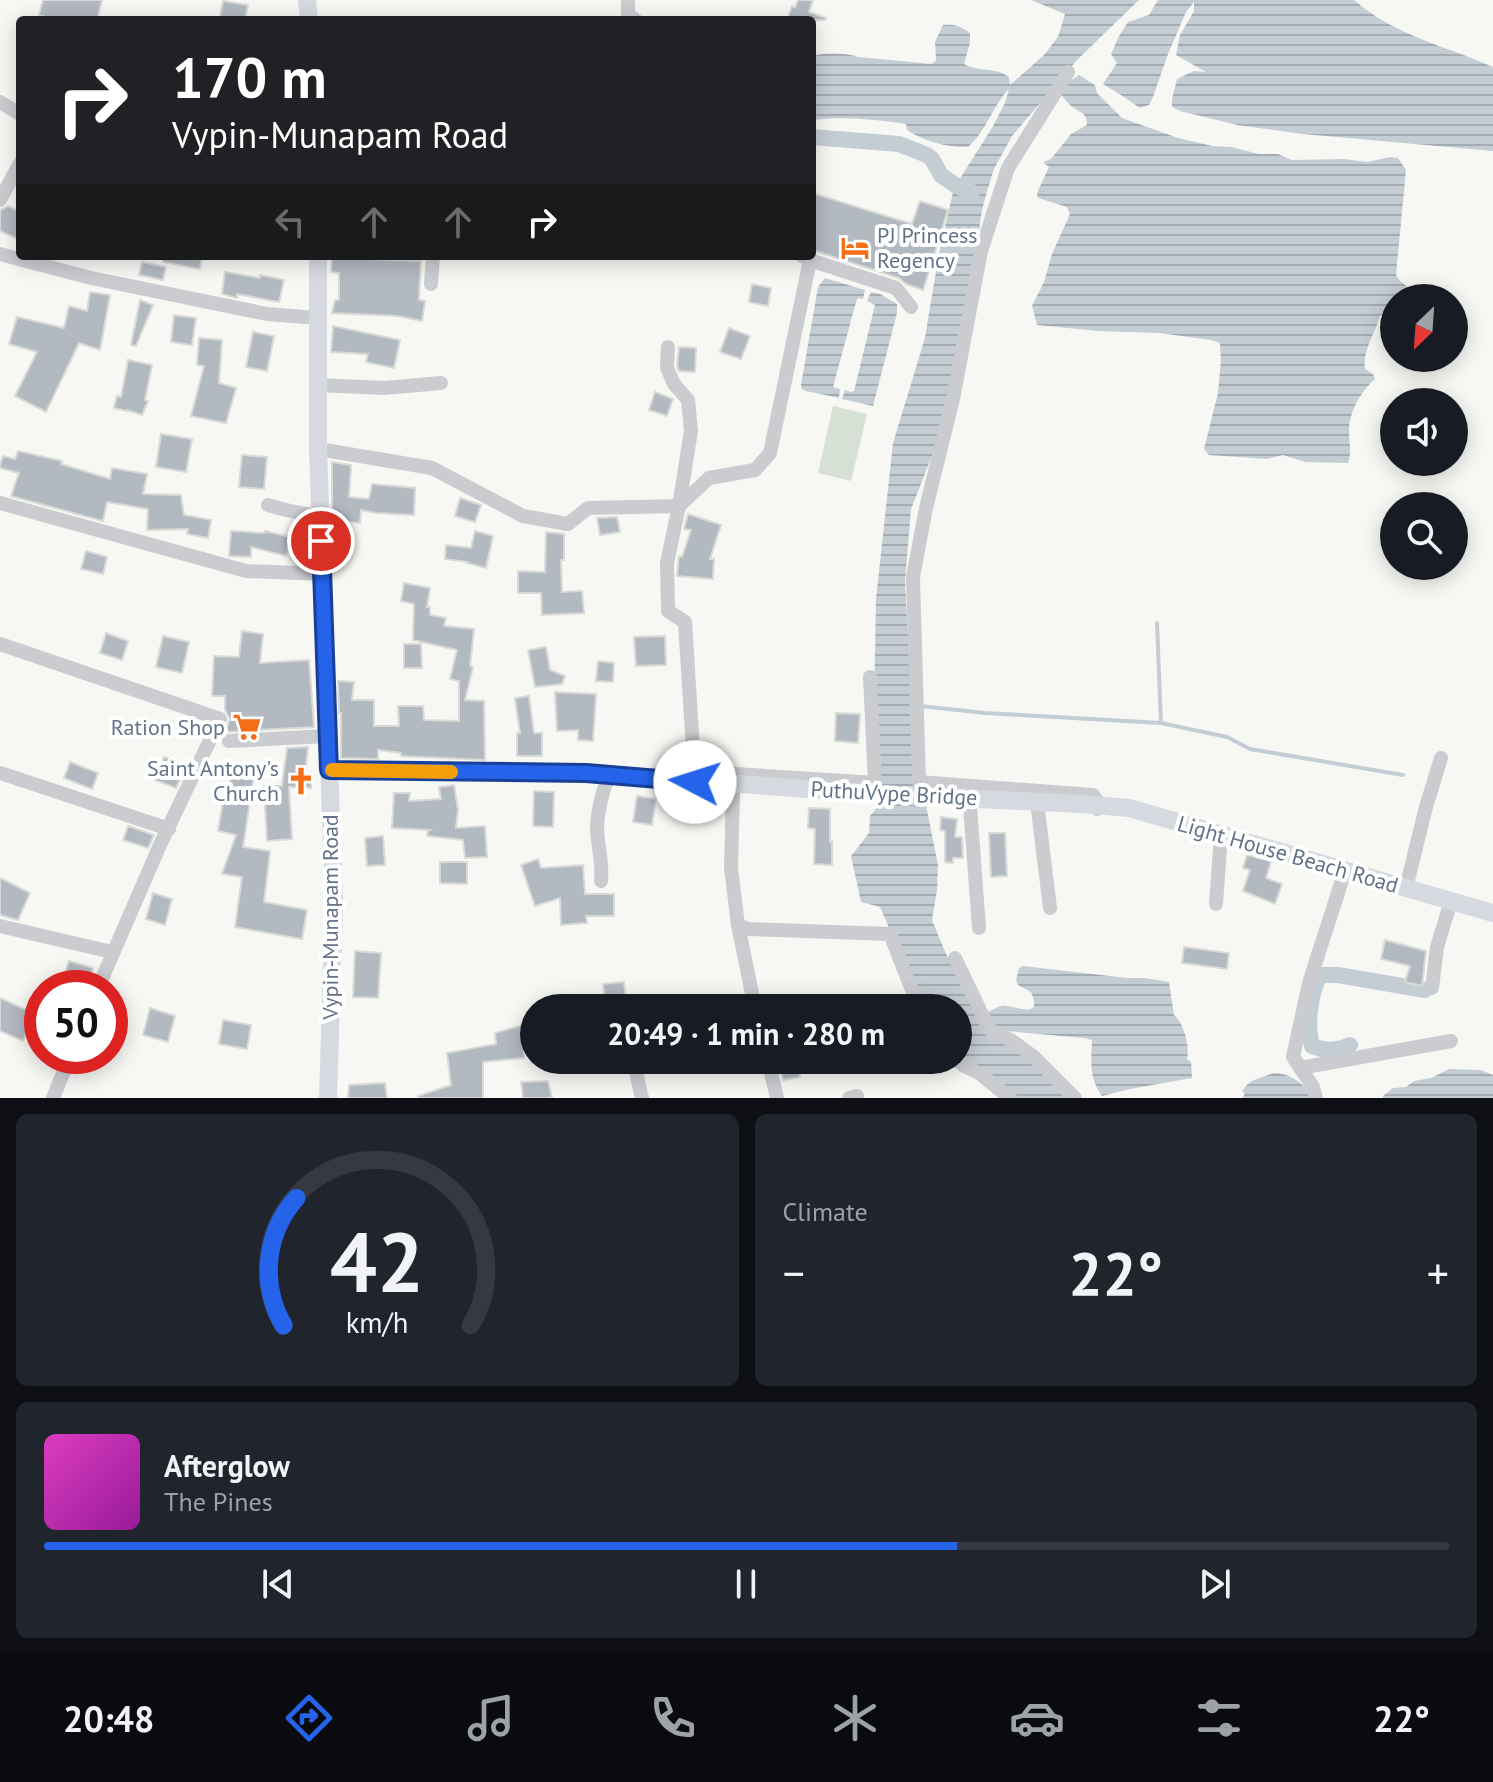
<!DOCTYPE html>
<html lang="en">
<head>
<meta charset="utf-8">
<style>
  :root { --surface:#171b24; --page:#20242c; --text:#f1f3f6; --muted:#9ea1a6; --line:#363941; --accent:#2563eb }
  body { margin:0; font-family:"PT Sans",sans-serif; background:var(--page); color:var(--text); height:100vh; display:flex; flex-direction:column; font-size:30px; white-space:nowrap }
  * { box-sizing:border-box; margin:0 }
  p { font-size:26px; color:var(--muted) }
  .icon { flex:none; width:44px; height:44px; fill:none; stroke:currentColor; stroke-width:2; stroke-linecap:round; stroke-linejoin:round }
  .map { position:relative; height:1098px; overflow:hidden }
  .sheet { display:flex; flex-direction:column; gap:16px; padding:16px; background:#0d0f14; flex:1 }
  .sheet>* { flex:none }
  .top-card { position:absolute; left:16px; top:16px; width:800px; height:244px; border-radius:8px; box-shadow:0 4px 20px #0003; background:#202124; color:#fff; overflow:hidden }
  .needle { width:52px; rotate:205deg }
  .buttons { position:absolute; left:1380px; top:284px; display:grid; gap:16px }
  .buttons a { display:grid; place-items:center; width:88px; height:88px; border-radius:50%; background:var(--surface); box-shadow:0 4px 20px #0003; font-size:40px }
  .speed { position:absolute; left:24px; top:970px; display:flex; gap:16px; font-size:40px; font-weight:700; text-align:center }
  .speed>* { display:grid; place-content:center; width:104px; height:104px; border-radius:50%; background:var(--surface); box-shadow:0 4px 20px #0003; line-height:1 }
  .speed .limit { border:12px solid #d22; background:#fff; color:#111 }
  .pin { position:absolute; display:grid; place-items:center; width:68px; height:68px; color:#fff; margin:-34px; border:4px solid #fff; border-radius:50%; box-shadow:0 2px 8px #0007 }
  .me { position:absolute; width:88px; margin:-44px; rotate:275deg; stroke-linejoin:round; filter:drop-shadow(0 0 6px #0008) }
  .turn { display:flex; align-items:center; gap:28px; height:168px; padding:0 24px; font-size:36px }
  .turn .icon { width:104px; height:104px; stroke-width:2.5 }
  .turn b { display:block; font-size:56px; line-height:68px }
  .lanes { display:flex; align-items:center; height:76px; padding:0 24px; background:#0003; justify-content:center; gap:40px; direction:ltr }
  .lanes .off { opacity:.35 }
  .big { font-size:60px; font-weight:800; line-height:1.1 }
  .sheet .widget { flex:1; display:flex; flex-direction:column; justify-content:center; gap:12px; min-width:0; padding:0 28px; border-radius:12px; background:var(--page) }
  .sheet .dial { align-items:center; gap:0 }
  .dial svg { height:208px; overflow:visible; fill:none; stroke:var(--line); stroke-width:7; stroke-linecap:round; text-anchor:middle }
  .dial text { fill:var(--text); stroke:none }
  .song { display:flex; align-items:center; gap:24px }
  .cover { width:96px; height:96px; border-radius:12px; background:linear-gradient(135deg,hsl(310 70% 55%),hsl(300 70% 35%)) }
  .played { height:8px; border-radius:4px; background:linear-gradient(90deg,var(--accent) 65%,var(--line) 65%) }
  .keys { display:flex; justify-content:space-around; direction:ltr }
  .heat { display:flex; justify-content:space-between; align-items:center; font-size:44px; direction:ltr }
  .sheet .tiles { flex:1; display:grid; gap:16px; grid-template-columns:1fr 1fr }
  .widget:last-child { grid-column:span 2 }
  .trip { position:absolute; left:520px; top:994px; width:452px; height:80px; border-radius:40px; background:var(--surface); box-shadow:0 4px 20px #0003; font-weight:800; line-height:80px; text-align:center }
  .menu { display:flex; height:128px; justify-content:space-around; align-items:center; background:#090b0e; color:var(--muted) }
  .menu .icon { width:56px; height:56px }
  .menu .selected { color:var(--accent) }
  .menu b { font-size:36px; color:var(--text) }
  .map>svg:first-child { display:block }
  .green { fill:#d7e0d4 }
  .water { fill:url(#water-rules) }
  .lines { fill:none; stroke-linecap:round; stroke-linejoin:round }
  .stream { stroke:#c5cdd4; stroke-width:4 }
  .canal { stroke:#c5cdd4; stroke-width:16 }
  .building { fill:#b3b9c1; stroke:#d9d9d6; stroke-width:2 }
  .minor { stroke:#caccd0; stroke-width:14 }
  .major { stroke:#d6dae0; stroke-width:18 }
  .route-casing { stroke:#184099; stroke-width:20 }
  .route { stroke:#2563eb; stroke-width:14 }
  .slow { stroke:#f59e0b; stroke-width:14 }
  .labels { text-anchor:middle; stroke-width:8; stroke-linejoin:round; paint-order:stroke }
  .poi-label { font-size:22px; fill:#637288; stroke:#fff; text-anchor:end }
  .street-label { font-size:22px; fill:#637288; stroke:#fff }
</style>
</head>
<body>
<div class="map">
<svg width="1493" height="1098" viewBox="0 0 1493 1098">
  <defs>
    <pattern id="water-rules" width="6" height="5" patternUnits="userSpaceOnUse" patternTransform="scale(2)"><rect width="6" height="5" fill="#c5cdd4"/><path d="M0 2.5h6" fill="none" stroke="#a4abb2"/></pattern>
  </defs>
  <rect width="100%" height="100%" fill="#f7f8f4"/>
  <path class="green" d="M833,406L867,414L851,481L818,473Z"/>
  <g class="water">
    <path d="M1031,0H1139L1077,60L1012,136L994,169L987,191L982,210L970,294L955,369L933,453L911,509L905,581L914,744V802L926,805L938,865L937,890L932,920L946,954L986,1029L1016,1049L1067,1098H1011L958,1056V1008H924L880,907L861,902L851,856L869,833L870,816L879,805L874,706L876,599L893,443L925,338L939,253L954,188L992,128L1005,103L1009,89C993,105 986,132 968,147C949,148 923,141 907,130L906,124C875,119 844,116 812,120V57C821,52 848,53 858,57L932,64L936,60L935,42L943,25C954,24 961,26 970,33V43L964,64C979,73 994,66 1009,77L1010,85L1044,55L1058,37L1065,14Z"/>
    <path d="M1158,0H1354C1395,36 1444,45 1493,67V151L1303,134L1237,125L1180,111L1172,107V99L1177,79L1194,71L1206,72L1176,55L1180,35L1194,11V2L1186,12L1168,54L1153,97L1149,105L1140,108L1124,97L1103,84L1117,63L1111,54L1119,36L1128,22L1149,15Z"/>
    <path d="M1079,75L1095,85L1097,93L1122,118L1178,138L1212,146L1231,147L1259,154H1278L1292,160L1344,159L1367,162L1390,157L1398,158L1406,170L1396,275L1400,281L1414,292L1412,298H1394V319L1380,315C1376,333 1362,350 1365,369L1373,374L1375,379C1361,391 1349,412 1349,431C1349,444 1352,450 1348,463L1305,462L1283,455L1267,459L1209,455L1204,449L1218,393L1221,360L1220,343L1211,340L1159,333L1098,331L1037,325L1032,306L1044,282L1052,254L1070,214L1067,207L1038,198L1037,193L1049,167L1043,162L1051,159L1071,134L1087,125C1087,113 1082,114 1074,108C1069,105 1065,99 1061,95L1070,81Z"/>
    <path d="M825,278L865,290L863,299L858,298L856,302L833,387L840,389L839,398L806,391L802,389L801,385L818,287Z"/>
    <path d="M871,292L880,294L897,304V313L873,406L842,399L845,390L851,392L854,391L875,305L867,301Z"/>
    <path d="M1023,966L1127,978H1145L1169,982L1174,1015C1184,1023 1190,1047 1187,1059L1191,1062L1192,1078L1130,1089L1102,1096C1089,1079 1091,1061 1092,1040L1084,1038L1006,1031L992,1025L988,1012C992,1010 997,1007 1001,1006C1014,1004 1044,1022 1031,992L1018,985L1016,980L1019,968Z"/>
    <path d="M1449,1069L1481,1070L1493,1075V1098H1383V1096L1393,1088L1406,1087L1414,1081L1431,1078Z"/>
    <path d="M1273,1073C1291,1073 1303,1083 1313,1098H1243L1245,1093L1242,1092C1249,1078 1260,1079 1273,1073Z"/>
  </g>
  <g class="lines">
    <g class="stream">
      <path d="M920,706L985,713L1161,723L1157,623"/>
      <path d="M1161,723L1227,737L1250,749L1403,775"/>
    </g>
    <g class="canal">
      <path d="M812,137L899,144L927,155L932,159L941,175L955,185L972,192"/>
      <path d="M1350,1045C1338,1051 1325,1051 1312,1046C1306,1024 1310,995 1320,975H1338L1425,990"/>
    </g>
  </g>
  <g class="building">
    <path d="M43,0H102L97,20H56L39,15Z"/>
    <path d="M798,0H813L809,12L826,18L825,20H787L792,6L795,8Z"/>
    <path d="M223,1L248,5L245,20H219Z"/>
    <path d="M812,193L912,224L920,201L948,210L923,290L906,284L899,278L812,250Z"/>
    <path d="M8,206L20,212V240L0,231V210Z"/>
    <path d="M163,256H202L200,269L163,262Z"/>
    <path d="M332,256H370V259L421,261L419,300L425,301L422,321L398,316L332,313L335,300H339V273L331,272Z"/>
    <path d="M142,262L166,267L163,280L139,275Z"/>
    <path d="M225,272L260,278V275L284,280L279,302L237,294V298L222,294Z"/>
    <path d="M752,284L771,288L768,306L749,302Z"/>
    <path d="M90,292L110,295L100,350L79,343L46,412L15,396L37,352L9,344L17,317L64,328L69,306L87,311Z"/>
    <path d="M140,300L153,305L136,346L131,345Z"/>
    <path d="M174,315L196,318L192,345L171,342Z"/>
    <path d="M333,326L400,340L394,368L366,362L368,354L331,352Z"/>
    <path d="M729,328L750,336L741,359L720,352Z"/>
    <path d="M253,332L274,336L267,371L246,367Z"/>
    <path d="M199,338L222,340L219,383L236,388L226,423L191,416L204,366L197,365Z"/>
    <path d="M679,347L696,348L695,372L679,371L677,366Z"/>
    <path d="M128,360L152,365L145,400L148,401L142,415L127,410V411L114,408L117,396L121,397Z"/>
    <path d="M655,392L673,399L667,416L649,410Z"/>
    <path d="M161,434L192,439L186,472L156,467Z"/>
    <path d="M18,451L62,461L61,464L110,479L112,468L147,474L143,494L181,495L184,515L211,520L208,538L187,534L188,529L147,530L148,509L107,502L103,521L11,496L19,473L0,468V465L3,456L15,459Z"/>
    <path d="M242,455L267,457L264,489L239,487Z"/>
    <path d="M332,462L351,465L349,497L369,499L372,484L415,488L414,515L376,513L361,510L360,523L332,520Z"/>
    <path d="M460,498L481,505L475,522L455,516Z"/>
    <path d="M688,514L721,525L710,559H714L713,579L677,576L679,556L682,557L691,530L684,529Z"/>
    <path d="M617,517L620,532L600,535L597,518Z"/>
    <path d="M231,531L264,533L265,531L290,537L286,556L251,547V557L229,556Z"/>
    <path d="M475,531L493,536L486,568L467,563L468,562L445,559L446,545L471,548Z"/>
    <path d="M546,532L564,534V560H561L562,592L582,591L584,613L542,615L541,593H518V571L545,572Z"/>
    <path d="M86,551L107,557L103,574L81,569Z"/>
    <path d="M404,583L430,588L427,607H430V615L446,618L444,626L474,629L470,666L473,667L465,700L484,701L485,760L401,756V753L378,750V759L341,758V713H339L338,681L354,682L352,700H374V726H399L398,706H423L424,720L459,721V681L450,679L457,650L413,640L414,604L401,601Z"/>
    <path d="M242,631L263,634L260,663L309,660L314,727L225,732L230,719L225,710V696H212L214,656L239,657Z"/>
    <path d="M106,633L128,641L122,660L100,653Z"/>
    <path d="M163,636L189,642L182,673L156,667Z"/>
    <path d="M665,636L666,665L636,666L634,637Z"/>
    <path d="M404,644H421L422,668H404Z"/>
    <path d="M546,647L550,670L565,676L562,684L535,687L528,650Z"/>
    <path d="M598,661L614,663L613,682L596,681Z"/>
    <path d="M555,692L596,694L593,741L578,740V730L557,731Z"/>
    <path d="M529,696L534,733H542V756H517V733H520L515,698Z"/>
    <path d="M836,713L860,714L858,743L835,741Z"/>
    <path d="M308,747L305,774L312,775L311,788L289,787L292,839L267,841L264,786H282L287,748Z"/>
    <path d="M164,757L187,765L176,788L155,780Z"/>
    <path d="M70,762L98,773L92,789L64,778Z"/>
    <path d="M231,771L254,775L243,847L270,851L264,902L307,910L302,939L235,927L242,877L222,874L236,835L218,831L223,801H227Z"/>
    <path d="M454,785L458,810L456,828L485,826L487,857L465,858L463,840L427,836L428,831L430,830L392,828L394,793H410L409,801L441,799L439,787Z"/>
    <path d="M534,791L554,792L553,827L533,826Z"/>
    <path d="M666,792L691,793L690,809L666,808Z"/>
    <path d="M637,796L656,799L652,825L633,822Z"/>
    <path d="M809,808L830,809V842H832V865L814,864L815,829L808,828Z"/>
    <path d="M941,817L957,819L955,837H962L963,858H953V863L945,862V831L940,830Z"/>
    <path d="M128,826L154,835L148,848L123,840Z"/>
    <path d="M989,833H1005L1007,876L991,877Z"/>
    <path d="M383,836L385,865L367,866L365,838Z"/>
    <path d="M1247,855L1271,861L1266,878L1282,884L1275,904L1243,891L1250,870L1243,868Z"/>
    <path d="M538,859L541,868L583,865L585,894H614V916H586L587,923L561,925L560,898L535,906L521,865Z"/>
    <path d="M440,862H467V884L440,883Z"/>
    <path d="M0,878L30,893L18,920L0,915Z"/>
    <path d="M153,893L172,899L165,925L146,919Z"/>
    <path d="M1385,940L1426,951L1422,986L1405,982L1410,966L1381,959Z"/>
    <path d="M1184,947L1229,953L1227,969L1182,963Z"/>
    <path d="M355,951L381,953L378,998L353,997Z"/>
    <path d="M69,961L93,968L87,988H60Z"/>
    <path d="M624,982L626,1002L605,1005L603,984Z"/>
    <path d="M0,998L35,1014L23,1041L0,1031Z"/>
    <path d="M150,1008L175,1016L168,1042L143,1035Z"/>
    <path d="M223,1020L251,1025L247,1049L219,1044Z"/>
    <path d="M523,1025L524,1058L483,1062V1098H419L418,1096L451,1085L447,1053L496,1044L495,1033Z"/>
    <path d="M779,1060H797L800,1077L783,1080Z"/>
    <path d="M548,1081L552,1098H523L521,1082Z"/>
    <path d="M385,1083L387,1098H348L349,1085Z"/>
  </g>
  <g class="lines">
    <g class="minor">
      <path d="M628,0V14L636,20"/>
      <path d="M1068,72L1008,168L981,251L953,399L926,508L913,577L919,782L1093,795L1101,806L1097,809"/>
      <path d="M0,102L20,114"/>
      <path d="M0,200L20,163"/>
      <path d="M0,254L91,278L267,314L318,318"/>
      <path d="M810,260L896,288L911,307"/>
      <path d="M431,284L433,256"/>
      <path d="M668,347L667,368L674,384L688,400L691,431L679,506L709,478L755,470L770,453L810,260L802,256"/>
      <path d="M318,385L384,388L441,383"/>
      <path d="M318,449L432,468L523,516L568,524L588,508L679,506L667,563L668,611L685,622L695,782L702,787"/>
      <path d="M0,503L246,571L323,574"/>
      <path d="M268,505L286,510L321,517"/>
      <path d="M0,644L220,719L160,845L98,988"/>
      <path d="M229,741L328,736"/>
      <path d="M0,773L169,829"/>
      <path d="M695,782L704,772L875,783L870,677"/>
      <path d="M733,791L731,868L738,925L748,929L890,934L919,1008"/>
      <path d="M970,806L979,928"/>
      <path d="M1038,810L1050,908"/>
      <path d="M601,881C603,864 598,847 597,830C597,810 602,793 609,775"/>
      <path d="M1406,888L1426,807L1441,758"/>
      <path d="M1216,904L1221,835"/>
      <path d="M738,925L755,1008"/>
      <path d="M0,926L112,952"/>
      <path d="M955,958L989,1029L1012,1041L1034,1057L1075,1098"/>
      <path d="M1432,988L1437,947L1451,901"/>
      <path d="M637,1004L638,1008"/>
      <path d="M633,1060L642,1098"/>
      <path d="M768,1060L777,1098"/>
      <path d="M957,1060L964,1066L979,1073L1010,1098"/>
      <path d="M1300,1068L1451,1041"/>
      <path d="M53,1098L70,1056"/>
      <path d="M849,1098L857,1096"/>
      <path d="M1316,1098L1313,1087L1293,1057L1309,983L1345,871"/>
    </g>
    <g class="major">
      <path d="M307,0L309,20"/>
      <path d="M318,256V449L334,904L328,1098"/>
      <path d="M329,770L586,773L877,794L1081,804L1129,808L1493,913"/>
    </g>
  </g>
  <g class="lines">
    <defs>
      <path id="route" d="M321,541L329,770L586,773L695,782"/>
    </defs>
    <use href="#route" class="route-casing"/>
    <use href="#route" class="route"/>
    <path class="slow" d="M332,770L451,772"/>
  </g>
  <defs>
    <symbol id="hotel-bare" viewBox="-9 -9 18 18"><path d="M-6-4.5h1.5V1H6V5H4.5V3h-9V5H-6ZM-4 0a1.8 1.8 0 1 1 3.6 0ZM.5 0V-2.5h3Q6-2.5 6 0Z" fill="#f56d16" stroke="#fff" stroke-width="2.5" paint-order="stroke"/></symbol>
    <symbol id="supermarket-bare" viewBox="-9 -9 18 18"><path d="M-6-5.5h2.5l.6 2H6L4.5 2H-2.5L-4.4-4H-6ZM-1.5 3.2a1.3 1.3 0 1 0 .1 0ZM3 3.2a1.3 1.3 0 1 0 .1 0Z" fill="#f56d16" stroke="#fff" stroke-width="2.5" paint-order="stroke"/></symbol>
    <symbol id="church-bare" viewBox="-9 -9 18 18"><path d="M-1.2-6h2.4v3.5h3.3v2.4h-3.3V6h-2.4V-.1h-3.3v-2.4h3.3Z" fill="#f56d16" stroke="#fff" stroke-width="2.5" paint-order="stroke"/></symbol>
  </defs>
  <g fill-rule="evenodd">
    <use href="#hotel-bare" x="835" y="228" width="40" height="40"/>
    <use href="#supermarket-bare" x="227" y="707" width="40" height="40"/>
    <use href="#church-bare" x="281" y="761" width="40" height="40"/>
  </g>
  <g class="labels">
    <g class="poi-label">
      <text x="877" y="243" text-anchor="start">PJ Princess<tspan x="877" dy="25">Regency</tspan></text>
      <text x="225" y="735">Ration Shop</text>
      <text x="279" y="776">Saint Antony's<tspan x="279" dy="25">Church</tspan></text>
    </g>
    <g class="street-label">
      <text transform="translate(894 793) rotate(3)" y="8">PuthuVype Bridge</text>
      <text transform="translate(1288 854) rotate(16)" y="8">Light House Beach Road</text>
      <text transform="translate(330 917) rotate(-90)" y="8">Vypin-Munapam Road</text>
    </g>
  </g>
</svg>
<div class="buttons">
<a><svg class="needle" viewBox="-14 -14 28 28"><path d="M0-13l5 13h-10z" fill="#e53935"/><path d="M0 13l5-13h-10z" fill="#9ea1a6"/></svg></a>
<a><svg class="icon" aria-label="sound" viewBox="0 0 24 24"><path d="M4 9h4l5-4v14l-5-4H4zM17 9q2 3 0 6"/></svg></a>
<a><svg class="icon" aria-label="search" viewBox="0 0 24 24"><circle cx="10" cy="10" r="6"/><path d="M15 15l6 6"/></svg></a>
</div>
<div class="speed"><div class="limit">50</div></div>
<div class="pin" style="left:321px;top:541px;background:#d93025"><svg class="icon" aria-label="arrive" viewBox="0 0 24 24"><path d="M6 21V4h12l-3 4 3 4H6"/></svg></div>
<svg class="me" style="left:695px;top:782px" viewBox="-20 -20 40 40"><circle r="19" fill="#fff"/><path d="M0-13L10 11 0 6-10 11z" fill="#2563eb"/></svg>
<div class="trip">20:49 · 1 min · 280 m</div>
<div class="top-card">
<div class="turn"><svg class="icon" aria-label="right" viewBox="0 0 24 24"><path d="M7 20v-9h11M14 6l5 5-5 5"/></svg><div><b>170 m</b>Vypin-Munapam Road</div></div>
<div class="lanes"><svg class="icon off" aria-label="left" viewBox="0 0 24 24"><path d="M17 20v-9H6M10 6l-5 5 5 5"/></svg><svg class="icon off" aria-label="ahead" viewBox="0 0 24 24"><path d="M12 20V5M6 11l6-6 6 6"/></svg><svg class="icon off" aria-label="ahead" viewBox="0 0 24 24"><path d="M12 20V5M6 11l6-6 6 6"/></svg><svg class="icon" aria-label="right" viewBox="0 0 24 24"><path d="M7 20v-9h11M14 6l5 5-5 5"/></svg></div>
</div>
</div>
<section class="sheet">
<div class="tiles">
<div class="widget dial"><svg viewBox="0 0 100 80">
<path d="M14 69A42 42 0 1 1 86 69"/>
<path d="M14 69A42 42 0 0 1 19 20" stroke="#2563eb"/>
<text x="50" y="56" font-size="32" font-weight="700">42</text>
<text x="50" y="72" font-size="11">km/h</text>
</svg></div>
<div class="widget"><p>Climate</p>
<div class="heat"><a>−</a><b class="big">22°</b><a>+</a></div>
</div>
<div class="widget">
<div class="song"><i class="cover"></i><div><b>Afterglow</b><p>The Pines</p></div></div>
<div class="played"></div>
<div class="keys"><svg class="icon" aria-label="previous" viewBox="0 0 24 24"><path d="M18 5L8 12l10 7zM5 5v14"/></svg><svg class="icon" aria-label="pause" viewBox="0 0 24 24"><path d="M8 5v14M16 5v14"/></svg><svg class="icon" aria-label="next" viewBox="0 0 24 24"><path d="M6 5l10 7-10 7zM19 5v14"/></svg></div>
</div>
</div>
</section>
<nav class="menu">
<b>20:48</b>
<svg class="icon selected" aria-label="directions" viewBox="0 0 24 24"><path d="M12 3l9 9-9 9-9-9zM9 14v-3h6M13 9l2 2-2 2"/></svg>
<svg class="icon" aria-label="music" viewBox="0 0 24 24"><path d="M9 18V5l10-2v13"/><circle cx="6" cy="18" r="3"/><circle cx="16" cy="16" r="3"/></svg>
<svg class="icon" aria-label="phone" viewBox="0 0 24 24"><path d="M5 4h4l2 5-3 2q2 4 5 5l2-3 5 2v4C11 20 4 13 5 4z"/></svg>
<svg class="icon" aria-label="climate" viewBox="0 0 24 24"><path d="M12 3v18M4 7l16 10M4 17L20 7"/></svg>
<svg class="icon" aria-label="car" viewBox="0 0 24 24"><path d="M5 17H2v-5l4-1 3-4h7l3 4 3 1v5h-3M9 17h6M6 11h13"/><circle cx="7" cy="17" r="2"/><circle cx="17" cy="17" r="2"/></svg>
<svg class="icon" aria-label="filters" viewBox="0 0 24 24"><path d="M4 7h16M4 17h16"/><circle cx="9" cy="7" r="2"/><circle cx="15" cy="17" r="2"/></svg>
<b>22°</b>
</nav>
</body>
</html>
